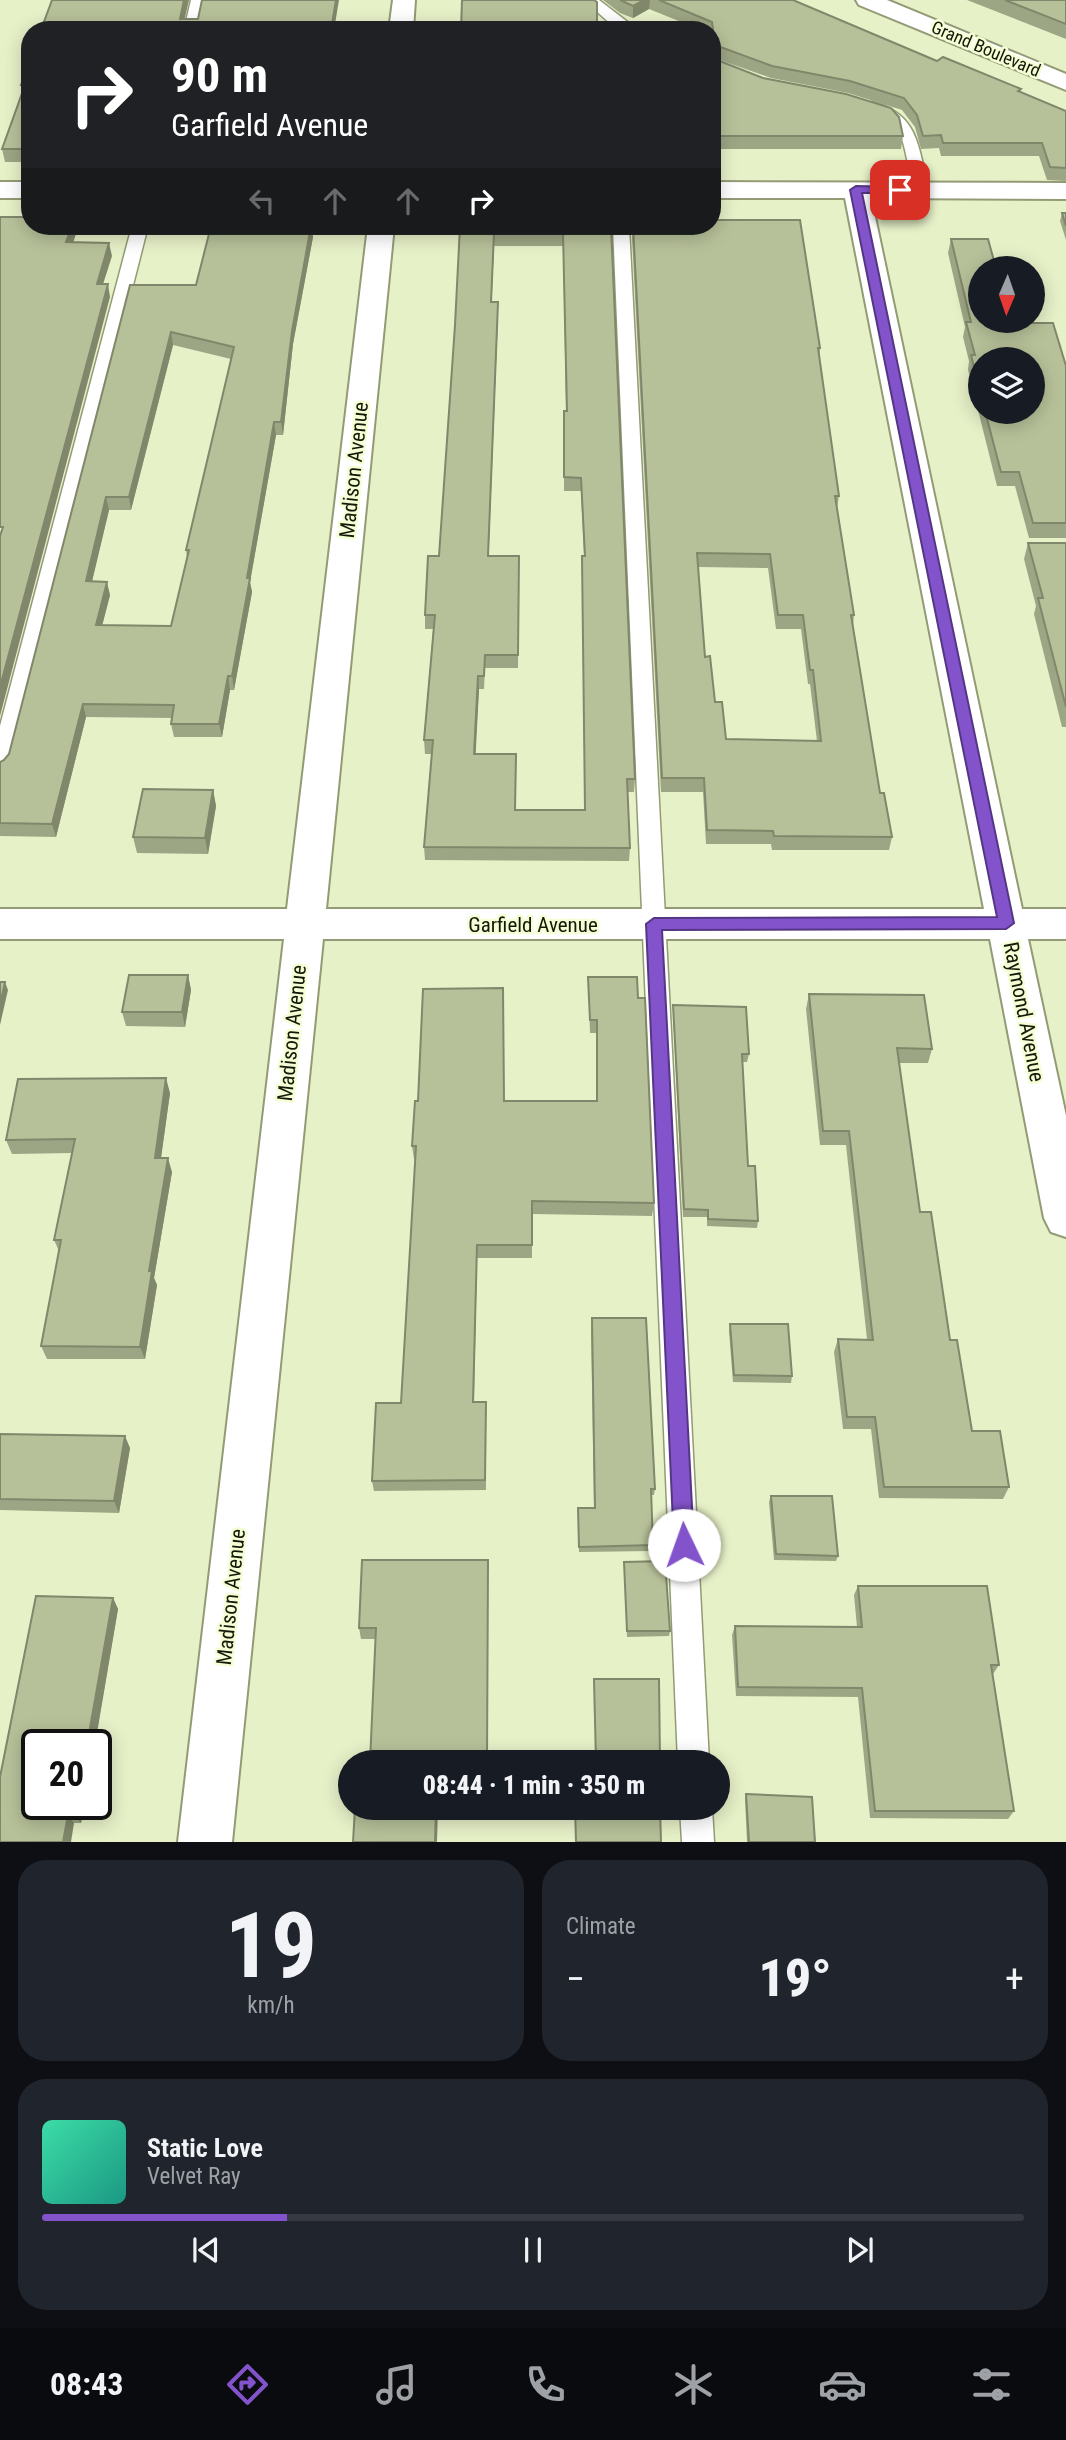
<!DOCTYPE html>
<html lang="en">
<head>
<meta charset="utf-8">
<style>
  :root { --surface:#171b24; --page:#20242c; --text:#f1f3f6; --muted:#9ea1a6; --line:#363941; --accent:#8353cb }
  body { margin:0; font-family:"Roboto Condensed",sans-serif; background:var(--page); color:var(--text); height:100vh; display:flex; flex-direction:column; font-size:26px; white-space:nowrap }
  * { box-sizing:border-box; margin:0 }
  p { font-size:23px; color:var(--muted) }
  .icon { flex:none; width:38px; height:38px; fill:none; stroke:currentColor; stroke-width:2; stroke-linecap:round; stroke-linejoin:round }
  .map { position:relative; height:1842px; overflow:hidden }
  .details { display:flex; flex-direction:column; gap:18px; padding:18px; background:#0d0f14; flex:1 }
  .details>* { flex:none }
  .top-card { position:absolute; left:21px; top:21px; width:700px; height:214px; border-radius:28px; box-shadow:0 4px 18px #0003; background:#202124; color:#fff; overflow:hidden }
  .needle { width:46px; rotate:182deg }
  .controls { position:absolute; left:968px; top:256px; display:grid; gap:14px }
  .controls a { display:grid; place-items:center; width:77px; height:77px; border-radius:50%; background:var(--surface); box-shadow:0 4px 18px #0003; font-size:35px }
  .speed { position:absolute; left:21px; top:1729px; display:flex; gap:14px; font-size:35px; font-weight:700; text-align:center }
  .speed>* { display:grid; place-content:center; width:91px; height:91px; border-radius:50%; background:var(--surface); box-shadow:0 4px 18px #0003; line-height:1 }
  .speed .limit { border:4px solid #111; border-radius:10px; background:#fff; color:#111 }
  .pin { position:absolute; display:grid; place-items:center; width:60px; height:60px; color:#fff; margin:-30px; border-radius:14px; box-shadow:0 4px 10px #0006 }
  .me { position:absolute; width:77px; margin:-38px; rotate:357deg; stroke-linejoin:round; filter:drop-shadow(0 0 5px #0008) }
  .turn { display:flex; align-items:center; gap:24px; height:147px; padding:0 35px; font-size:32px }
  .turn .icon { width:91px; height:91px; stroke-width:2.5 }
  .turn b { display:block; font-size:49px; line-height:60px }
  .lanes { display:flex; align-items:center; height:66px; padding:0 35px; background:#0003; justify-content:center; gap:35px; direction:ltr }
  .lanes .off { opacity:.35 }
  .big { font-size:52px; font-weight:800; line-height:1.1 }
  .details .widget { flex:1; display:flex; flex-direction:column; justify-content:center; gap:10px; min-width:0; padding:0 24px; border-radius:28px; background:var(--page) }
  .details .dial { align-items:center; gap:0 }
  .dial b { font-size:91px; line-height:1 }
  .song { display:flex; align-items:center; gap:21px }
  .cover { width:84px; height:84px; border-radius:10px; background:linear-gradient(135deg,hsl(160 70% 55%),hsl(170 70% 35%)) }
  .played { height:7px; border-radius:4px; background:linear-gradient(90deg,var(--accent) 25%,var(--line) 25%) }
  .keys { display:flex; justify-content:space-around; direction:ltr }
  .heat { display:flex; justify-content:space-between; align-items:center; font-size:38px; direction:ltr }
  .details .tiles { flex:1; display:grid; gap:18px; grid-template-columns:1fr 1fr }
  .widget:last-child { grid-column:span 2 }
  .trip { position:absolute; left:338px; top:1750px; width:392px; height:70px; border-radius:35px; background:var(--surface); box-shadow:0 4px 18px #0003; font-weight:800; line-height:70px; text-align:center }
  .tab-bar { display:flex; height:112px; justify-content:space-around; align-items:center; background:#090b0e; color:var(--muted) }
  .tab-bar .icon { width:49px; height:49px }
  .tab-bar .current { color:var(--accent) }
  .tab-bar b { font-size:32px; color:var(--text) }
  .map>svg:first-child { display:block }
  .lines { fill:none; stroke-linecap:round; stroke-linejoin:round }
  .service-casing { stroke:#929b75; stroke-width:3 }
  .minor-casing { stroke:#929b75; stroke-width:4 }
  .tertiary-casing { stroke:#929b75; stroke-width:4 }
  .service { fill:#fff; fill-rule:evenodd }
  .minor { fill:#fff; fill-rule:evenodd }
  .tertiary { fill:#fff; fill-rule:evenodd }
  .wall { fill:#9da684; fill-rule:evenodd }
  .shaded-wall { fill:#80876b }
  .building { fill:#b7c199; stroke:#80876b; stroke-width:2; fill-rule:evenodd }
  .route { fill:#8353cb; stroke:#553684; stroke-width:2 }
  .labels { text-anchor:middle; stroke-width:5; stroke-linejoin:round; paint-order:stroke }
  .far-street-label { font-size:18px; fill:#151809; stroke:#f4fed5 }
  .street-label { font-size:21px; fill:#151809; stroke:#f4fed5 }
</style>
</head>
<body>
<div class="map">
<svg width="1066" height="1842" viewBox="0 0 1066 1842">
  <rect width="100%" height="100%" fill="#e7f1c8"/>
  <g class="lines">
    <defs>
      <g id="service">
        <path d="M191,0H205L198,30H184Z"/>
        <path d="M584,0H599L638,30H620L614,27Z"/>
        <path d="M872,102C920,114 918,149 929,190L926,193H916L913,190C909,174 905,134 894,124C886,115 873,114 865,106L867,103Z"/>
        <path d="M132,226H148L11,766L7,771L0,774V726Z"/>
        <path d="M613,226H629L709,1762H678Z"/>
        <path d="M680,1808H712L714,1842H682Z"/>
      </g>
      <g id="minor">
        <path d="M393,0H415L413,30H389Z"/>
        <rect x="0" y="182" width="30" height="16"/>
        <path d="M712,182L1066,183V199L871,198L1022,909H1066V939H1028L1066,1116V1237L1051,1232L1044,1218L990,939H323L232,1842H178L284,939H0V909H287L368,226H394L326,909H984L845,198H712Z"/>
      </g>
      <path id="tertiary" d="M856,0H887L1066,74V90L859,5Z"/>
    </defs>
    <use href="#service" class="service-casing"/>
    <use href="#minor" class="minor-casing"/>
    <use href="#tertiary" class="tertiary-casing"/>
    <use href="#service" class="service"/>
    <use href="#minor" class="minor"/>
    <use href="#tertiary" class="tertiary"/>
  </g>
  <g class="wall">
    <path d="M603,0H793L937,61L1021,89L1020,92L1066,111V181L1047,180L1039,156H941L939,148L921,149L915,127L902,110L848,93L771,78L714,58L712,30H701L649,9L633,18L620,13Z"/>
    <path d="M967,0H1066V39Z"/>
    <path d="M717,60L903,136L901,149H712V96H718L716,73Z"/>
    <path d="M30,61V162H5L2,149L22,91L21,85Z"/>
    <path d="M1062,213H1066V240L1060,221Z"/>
    <path d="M211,226H312L313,237L293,344L283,435H276L250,582L252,592L234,690H230L222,737H174L171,724L172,718L86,717L56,837L0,836V762L4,760L9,754L130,285H196ZM173,345L231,359L186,550L187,558L171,626L102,625L110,595L92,581L109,510H131Z"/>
    <path d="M460,226H611L635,779L634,792H627L630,848L629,861L425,860L424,847L432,754H425L424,740L433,629H425V615L439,556L455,325ZM494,246H563L566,411H564V491H581L584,556H582V570L585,810H515L475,754L479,689H484L485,668H518L519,556H488L498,315V302H491Z"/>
    <path d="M633,226L820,348L819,358L839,496L837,508L854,615L853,626L880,793L892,837L889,850H772L771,844H706L703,792H661L632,239ZM698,567L768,568L776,629H801L808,684H810L817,741L726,739L715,702L705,657Z"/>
    <path d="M951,239L1011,323L1066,366V538H1029L1015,486H997L968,370L969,361L963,337L965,327L948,253ZM980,359L1032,411H980Z"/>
    <path d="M1028,543H1066V727H1062L1034,614L1036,606L1024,559Z"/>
    <path d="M213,790L216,806L208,854L137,853L133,837Z"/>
    <path d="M188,975L191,990L185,1027L126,1026L122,1012Z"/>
    <path d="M588,977L638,998L654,1203L652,1216L532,1214V1258H477L474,1402H486V1490L374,1491L372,1481L401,1403L416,1159H414L412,1146L418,1101H596V1033H590Z"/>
    <path d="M809,994L932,1049L928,1063H899L920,1212L972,1431L1009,1487L1003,1499L879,1498L871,1429H843L834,1352L838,1339H867L846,1145H820L806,1009Z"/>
    <path d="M673,1005L749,1054L747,1062H742L748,1166L758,1221L757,1228L707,1226V1217H683L673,1013Z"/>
    <path d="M170,1093L161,1158L172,1172L154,1278L157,1285L145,1359H47L41,1346L59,1251L54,1240L72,1153L12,1154L6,1140Z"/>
    <path d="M730,1324L792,1376L791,1383L733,1382L729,1331Z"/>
    <path d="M591,1325L655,1489L654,1495H651L653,1545L652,1551L579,1552L578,1514L594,1508Z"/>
    <path d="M0,1434L130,1448L119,1513L0,1510Z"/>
    <path d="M771,1496L838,1556L836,1561L774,1560L769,1502Z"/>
    <path d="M488,1560L489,1571L375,1639H361L359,1628Z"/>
    <path d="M624,1562L670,1631L669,1636L627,1637Z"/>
    <path d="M858,1586L999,1665L993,1674L1014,1811L1008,1819L870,1818L858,1697L736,1696L732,1635L735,1626L857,1627L854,1595Z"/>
    <path d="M113,1598L118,1609L81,1823H74L0,1842Z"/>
    <path d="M746,1794L815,1842H747L745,1799Z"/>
  </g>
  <g class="shaded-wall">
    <path d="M184,0H189L182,30L180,19Z"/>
    <path d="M336,0H339L334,30H331Z"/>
    <path d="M644,0H650L649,9L633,18V6Z"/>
    <path d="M72,226H76L77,231L69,255L66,242Z"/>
    <path d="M311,226L313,237L293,344L283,435L281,422L292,331Z"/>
    <path d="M494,233V246L491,315V302Z"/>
    <path d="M109,243L112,256L99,297L97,284Z"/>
    <path d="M108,284L110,297L0,716V687Z"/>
    <path d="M498,302V315L488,570V556Z"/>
    <path d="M171,332L173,345L131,510L129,497Z"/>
    <path d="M274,422L276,435L250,582L252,592L234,690L232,676L247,578Z"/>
    <path d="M106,497L109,510L89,594L86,581Z"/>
    <path d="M107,582L110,595L99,638L96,625Z"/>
    <path d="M228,676L230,690L222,737L219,724Z"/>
    <path d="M478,676L479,689L475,767L474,754Z"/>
    <path d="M83,704L86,717L56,837L52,824Z"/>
    <path d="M213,790L216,806L208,854L205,838Z"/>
    <path d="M188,975L191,990L185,1027L182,1012Z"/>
    <path d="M5,982L8,990L0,1025V1005Z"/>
    <path d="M166,1078L170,1093L159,1172L155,1158Z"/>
    <path d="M168,1158L172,1172L154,1278L157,1285L145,1359L140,1347L149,1271Z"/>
    <path d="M477,1245V1258L473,1414V1402Z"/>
    <path d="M125,1436L130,1448L119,1513L114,1501Z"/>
    <path d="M113,1598L118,1609L95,1745H87Z"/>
    <path d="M76,1804H84L81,1823L74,1815Z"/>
    <path d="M436,1808H438L437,1842H435Z"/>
    <path d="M68,1815L74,1823L71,1842H63Z"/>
  </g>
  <g class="building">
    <path d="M52,0H184L180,19H198L202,0H336L331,30H41Z"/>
    <path d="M462,0H594L597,2V30H461Z"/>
    <path d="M620,0H644L633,6Z"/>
    <path d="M659,0H793L937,61L943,57L1021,89L1018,91L1066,111V168L1050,167L1042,143H943L941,135L923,136L917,115L904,98L850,81L772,66L715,45L712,22Z"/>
    <path d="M1005,0H1066V24Z"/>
    <path d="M717,60L763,78L846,94L891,108L899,117L903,136H712V96H720Z"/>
    <path d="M30,61V149H2L25,85H21Z"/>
    <path d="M1062,213H1066V226Z"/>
    <path d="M0,217H30V226H72L66,242L109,243L97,284H108L0,687V536L3,527H0Z"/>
    <path d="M712,220H800L820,348H818L839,496H835L854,615H851L880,793H884L892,837L774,836L773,831L707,830L704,778H662L633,226H712ZM697,553L770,554L778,615H803L810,670H813L821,741L726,739L722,702H715L710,656L705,657Z"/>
    <path d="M211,226H311L292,331L281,422H274L247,578H250L232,676H228L219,724H171L174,705L83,704L52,824L0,823V762L4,760L9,754L130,285H196ZM171,332L234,347L186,550H189L171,626L96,625L107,582L86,581L106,497H129Z"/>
    <path d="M460,226H611L635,779H627L630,848L424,847L433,740H424L435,615H425L428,556H439L455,325ZM494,233H563L567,411H564V477L581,478L585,556H582L585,810H515L516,754H474L478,676H484L485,655H518L519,556H488L498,302H491Z"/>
    <path d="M951,239H988L996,268H980V320H1010L1011,323H1053L1066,366V523H1033L1019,472H1001L985,411H1032V359H980V391L971,355H975L966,322H971Z"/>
    <path d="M1028,543H1066V707L1038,598H1043Z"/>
    <path d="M143,789L213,790L205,838L133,837Z"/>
    <path d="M129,975H188L182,1012H122Z"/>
    <path d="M588,977H637L638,998H645L654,1203L532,1201V1245H477L473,1402H486L485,1480L372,1481L376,1403H401L416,1146H412L415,1101H418L423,989L503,988L504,1101H597V1020H590Z"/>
    <path d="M0,982H5L0,1005Z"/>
    <path d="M809,994L924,995L932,1049L897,1048L920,1212H931L950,1340H957L972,1431H1000L1009,1487H884L875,1417H847L838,1339L873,1340L849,1131H823Z"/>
    <path d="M673,1005L746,1007L749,1054H742L748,1166H755L758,1221L708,1219V1210L684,1209Z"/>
    <path d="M166,1078L155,1158H168L149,1271H152L140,1347L41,1346L61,1240H54L75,1139L6,1140L18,1079Z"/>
    <path d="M592,1318H646L655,1489H651L653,1545L579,1547L578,1508H595Z"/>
    <path d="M730,1324H788L792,1376L734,1375Z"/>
    <path d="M0,1434L125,1436L114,1501L0,1499Z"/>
    <path d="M771,1496H832L838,1556L776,1554Z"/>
    <path d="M362,1560H488L487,1762H370L376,1628H359Z"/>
    <path d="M665,1561L670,1631H627L624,1562Z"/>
    <path d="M858,1586H987L999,1665H991L1014,1811H875L862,1688L738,1687L735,1626L862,1627Z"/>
    <path d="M36,1596L113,1598L87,1745H37V1804H76L74,1815H68L63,1842H0V1777Z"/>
    <path d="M594,1679H659L660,1762H596Z"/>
    <path d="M746,1794L812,1797L815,1842H749Z"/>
    <path d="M355,1808H436L435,1842H353Z"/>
    <path d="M575,1808H660L661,1842H576Z"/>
  </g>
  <path class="route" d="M856,186L900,187L905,190L900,193H862L1014,923L1006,929L662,930L694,1545L691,1552L684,1555L677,1552L674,1545L646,924L654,918L997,917L850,190Z"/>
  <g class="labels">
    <g class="far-street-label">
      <text transform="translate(986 49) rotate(23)" y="6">Grand Boulevard</text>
    </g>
    <g class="street-label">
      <text transform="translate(354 470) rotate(-84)" y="7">Madison Avenue</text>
      <text x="533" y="932">Garfield Avenue</text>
      <text transform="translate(1024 1012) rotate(79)" y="7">Raymond Avenue</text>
      <text transform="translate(292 1033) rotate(-84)" y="7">Madison Avenue</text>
      <text transform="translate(231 1597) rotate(-84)" y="7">Madison Avenue</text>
    </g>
  </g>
</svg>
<div class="controls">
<a><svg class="needle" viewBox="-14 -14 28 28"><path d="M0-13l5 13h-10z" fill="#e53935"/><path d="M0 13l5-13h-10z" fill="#9ea1a6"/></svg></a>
<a><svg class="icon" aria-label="layers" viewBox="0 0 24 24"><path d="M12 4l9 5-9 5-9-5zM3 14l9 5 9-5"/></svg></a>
</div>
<div class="speed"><div class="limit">20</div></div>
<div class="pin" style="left:900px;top:190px;background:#d93025"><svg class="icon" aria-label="arrive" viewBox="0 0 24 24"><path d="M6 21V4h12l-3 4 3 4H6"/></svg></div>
<svg class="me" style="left:684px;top:1545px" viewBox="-20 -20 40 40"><circle r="19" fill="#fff"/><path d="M0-13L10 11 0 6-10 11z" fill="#8353cb"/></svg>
<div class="trip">08:44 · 1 min · 350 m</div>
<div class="top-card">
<div class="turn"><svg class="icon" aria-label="right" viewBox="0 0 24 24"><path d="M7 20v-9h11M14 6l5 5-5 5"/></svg><div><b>90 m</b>Garfield Avenue</div></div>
<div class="lanes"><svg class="icon off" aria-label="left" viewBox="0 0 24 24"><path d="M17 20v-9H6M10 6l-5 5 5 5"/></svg><svg class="icon off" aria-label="ahead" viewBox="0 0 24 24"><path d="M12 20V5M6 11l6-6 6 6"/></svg><svg class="icon off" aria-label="ahead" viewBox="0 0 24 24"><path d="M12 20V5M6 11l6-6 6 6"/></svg><svg class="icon" aria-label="right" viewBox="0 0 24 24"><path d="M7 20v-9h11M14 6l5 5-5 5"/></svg></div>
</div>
</div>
<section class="details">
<div class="tiles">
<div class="widget dial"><b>19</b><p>km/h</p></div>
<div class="widget"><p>Climate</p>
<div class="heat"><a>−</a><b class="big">19°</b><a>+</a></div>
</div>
<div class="widget">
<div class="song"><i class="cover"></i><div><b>Static Love</b><p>Velvet Ray</p></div></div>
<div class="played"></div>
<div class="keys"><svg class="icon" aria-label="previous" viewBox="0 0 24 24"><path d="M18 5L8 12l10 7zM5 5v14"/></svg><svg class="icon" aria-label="pause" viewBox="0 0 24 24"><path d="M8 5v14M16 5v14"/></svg><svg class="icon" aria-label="next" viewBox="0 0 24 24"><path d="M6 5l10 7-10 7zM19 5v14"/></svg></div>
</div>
</div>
</section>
<nav class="tab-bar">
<b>08:43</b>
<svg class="icon current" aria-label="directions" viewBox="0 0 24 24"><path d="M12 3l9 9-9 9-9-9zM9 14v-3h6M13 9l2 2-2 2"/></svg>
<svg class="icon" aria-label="music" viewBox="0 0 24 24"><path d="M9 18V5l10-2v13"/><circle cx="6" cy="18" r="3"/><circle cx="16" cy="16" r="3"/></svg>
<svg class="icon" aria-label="phone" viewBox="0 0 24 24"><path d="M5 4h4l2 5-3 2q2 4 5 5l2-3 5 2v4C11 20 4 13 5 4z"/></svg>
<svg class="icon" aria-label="climate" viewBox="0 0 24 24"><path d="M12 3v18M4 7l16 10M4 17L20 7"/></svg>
<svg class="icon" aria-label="car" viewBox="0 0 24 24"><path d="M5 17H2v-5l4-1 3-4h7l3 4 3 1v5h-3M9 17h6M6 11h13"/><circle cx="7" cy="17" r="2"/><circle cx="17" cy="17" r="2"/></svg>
<svg class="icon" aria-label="filters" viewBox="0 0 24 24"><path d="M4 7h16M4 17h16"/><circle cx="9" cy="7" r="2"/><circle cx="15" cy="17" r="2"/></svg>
</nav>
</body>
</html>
